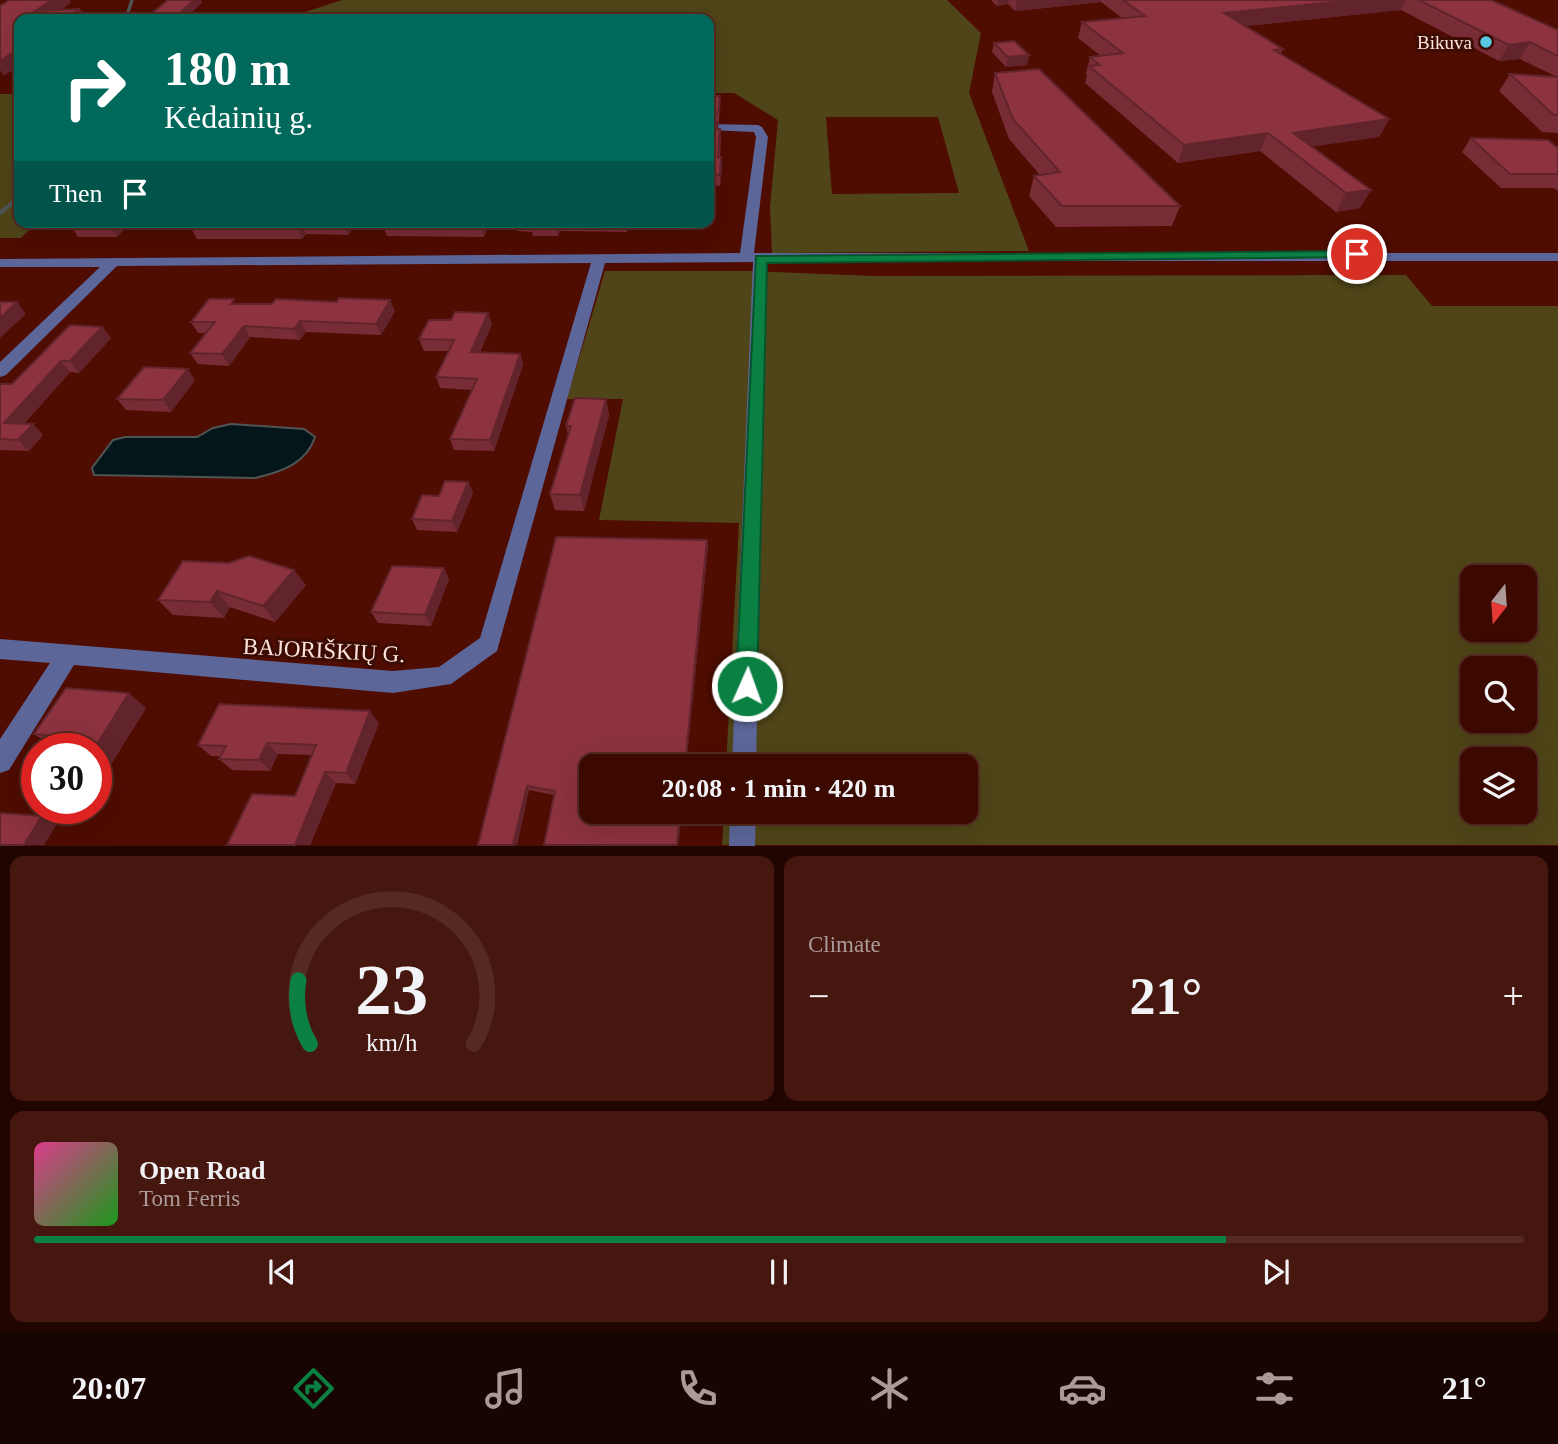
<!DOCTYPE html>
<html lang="en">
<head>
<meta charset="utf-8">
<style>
  :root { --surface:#3b0900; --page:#46170f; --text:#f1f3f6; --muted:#ac9a99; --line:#542a22; --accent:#0b8043 }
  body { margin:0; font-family:"Times New Roman",serif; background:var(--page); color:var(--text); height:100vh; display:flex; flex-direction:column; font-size:26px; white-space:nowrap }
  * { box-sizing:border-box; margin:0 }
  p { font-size:23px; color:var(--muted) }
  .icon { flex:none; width:38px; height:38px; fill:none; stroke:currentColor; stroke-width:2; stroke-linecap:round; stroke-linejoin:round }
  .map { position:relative; height:846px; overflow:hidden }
  .details { display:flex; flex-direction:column; gap:10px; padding:10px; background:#200500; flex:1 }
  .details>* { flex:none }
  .top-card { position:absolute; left:14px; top:14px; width:700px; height:214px; border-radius:14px; box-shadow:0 7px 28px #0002,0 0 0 2px var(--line); background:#00695c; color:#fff; overflow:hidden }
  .needle { width:46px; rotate:197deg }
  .fabs { position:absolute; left:1460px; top:565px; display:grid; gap:14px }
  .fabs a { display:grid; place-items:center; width:77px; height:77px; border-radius:14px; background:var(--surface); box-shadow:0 7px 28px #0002,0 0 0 2px var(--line); font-size:35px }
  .speed { position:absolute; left:21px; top:733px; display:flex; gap:14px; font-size:35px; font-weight:700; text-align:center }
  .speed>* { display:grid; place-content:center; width:91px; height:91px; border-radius:50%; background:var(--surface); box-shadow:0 7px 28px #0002,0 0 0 2px var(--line); line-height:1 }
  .speed .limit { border:10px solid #d22; background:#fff; color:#111 }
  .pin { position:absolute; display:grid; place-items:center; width:60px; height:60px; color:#fff; margin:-30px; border:4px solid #fff; border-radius:50%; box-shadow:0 2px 7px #0007 }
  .me { position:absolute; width:77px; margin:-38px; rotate:2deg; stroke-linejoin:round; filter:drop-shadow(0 0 5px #0008) }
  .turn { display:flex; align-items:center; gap:24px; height:147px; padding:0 35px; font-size:32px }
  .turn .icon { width:91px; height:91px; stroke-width:2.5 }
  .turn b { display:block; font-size:49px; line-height:60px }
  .then { display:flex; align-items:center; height:66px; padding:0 35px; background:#0003; gap:14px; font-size:26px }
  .big { font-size:52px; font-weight:700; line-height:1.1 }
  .details .widget { flex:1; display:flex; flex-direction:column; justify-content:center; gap:10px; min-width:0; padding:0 24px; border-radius:14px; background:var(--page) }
  .details .dial { align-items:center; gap:0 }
  .dial svg { height:182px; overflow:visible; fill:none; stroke:var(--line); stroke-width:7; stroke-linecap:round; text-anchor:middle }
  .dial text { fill:var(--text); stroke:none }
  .song { display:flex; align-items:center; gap:21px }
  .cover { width:84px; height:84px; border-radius:10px; background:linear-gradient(135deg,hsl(330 70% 55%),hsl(120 70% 35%)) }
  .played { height:7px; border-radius:4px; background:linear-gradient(90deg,var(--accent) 80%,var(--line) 80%) }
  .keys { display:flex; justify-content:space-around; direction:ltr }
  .heat { display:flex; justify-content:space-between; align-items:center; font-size:38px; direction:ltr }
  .details .tiles { flex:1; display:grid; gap:10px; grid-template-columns:1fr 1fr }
  .widget:last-child { grid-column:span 2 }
  .trip { position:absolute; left:579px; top:754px; width:399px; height:70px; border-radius:14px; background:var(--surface); box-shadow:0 7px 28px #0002,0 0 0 2px var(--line); font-weight:700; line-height:70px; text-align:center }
  .tabs { display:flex; height:112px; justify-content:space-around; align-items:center; background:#180400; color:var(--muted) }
  .tabs .icon { width:49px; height:49px }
  .tabs .current { color:var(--accent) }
  .tabs b { font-size:32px; color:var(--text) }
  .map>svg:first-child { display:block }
  .green { fill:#504518; fill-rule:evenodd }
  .water { fill:#05161a; stroke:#4f5454; stroke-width:2 }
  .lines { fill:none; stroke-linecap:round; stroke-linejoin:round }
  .stream-far1 { stroke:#4f5454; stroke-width:3.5 }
  .stream { stroke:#4f5454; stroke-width:4.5 }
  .street { fill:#5c6699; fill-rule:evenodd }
  .wall { fill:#782c36 }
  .shaded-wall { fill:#62242c }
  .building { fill:#8c333f; stroke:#62242c; stroke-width:2 }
  .route { fill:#0b8043; stroke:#07532c; stroke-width:2 }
  .poi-dot { fill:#57c9e2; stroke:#3c0b01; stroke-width:2.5 }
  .labels { text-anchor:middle; stroke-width:6; stroke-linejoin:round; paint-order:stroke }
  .far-poi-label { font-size:19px; fill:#fde3dd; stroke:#3c0b01; text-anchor:end }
  .street-label { font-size:23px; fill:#fde3dd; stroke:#3c0b01 }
</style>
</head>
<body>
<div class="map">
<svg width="1558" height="846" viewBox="0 0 1558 846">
  <rect width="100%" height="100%" fill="#4f0c00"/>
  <g class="green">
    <path d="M342,0H947L981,33L969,93L1029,251L772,253L770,207L778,120L734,93H709V19H283ZM826,117H938L959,193L832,194Z"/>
    <path d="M0,94H19V222H37L21,238H0Z"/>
    <path d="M605,271H747L873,276L1406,275L1432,306H1558V845H722L724,812H966V766H726L739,523L599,520L623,399H567ZM1472,578H1524V630H1472ZM1472,668H1524V721H1472ZM1472,760H1524V812H1472Z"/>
  </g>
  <path class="water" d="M231,424L304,429L315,437C306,464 281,472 255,478L94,475L92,468L113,440L125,437H197L213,428Z"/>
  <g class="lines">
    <path class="stream-far1" d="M128,12L132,0"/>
    <path class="stream" d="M0,213L19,198"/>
    <g class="street">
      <path d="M709,124L758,125L762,127L768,137L754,253H1558V261H767L756,766H732L753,262L605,263L497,651L451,684L393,693L74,665L9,770L0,773V739L50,663L0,659V639L393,671L439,667L480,638L591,263L117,266L6,375L0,377V362L100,267H0V259L740,253L756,137L754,132L709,130Z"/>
      <path d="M730,812H756L755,846H729Z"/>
    </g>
  </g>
  <g class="wall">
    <path d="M991,0H1491L1558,30V133L1542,132L1499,91L1510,74L1557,77L1520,59L1499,61L1401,10L1245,26L1283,49L1281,54L1389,119L1379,137L1312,146L1371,190L1360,208L1336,212L1260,151L1178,163L1085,83L1087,75L1086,74L1090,57L1101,56L1078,38L1082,22L1122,18L1101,2L1015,11L1008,4L997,6Z"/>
    <path d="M202,3L184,19H155L152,13Z"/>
    <path d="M994,43L1029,55L1027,65L1006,67L992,52Z"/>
    <path d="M995,73L1180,206L1172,226L1056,227L1029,196L1034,176L1040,175L1009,139L992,92Z"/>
    <path d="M709,96L720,106L719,122H713L718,129L721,139L720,157H721L722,167L720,186L709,185Z"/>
    <path d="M1471,138L1558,148V191L1554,188H1501L1462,152Z"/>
    <path d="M75,222H131L117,237H78L71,226Z"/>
    <path d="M196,222H356L348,235L306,234L302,239H197L191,228Z"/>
    <path d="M386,222H489L484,237L387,236L383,226Z"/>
    <path d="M515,222H629L627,232L560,231L558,236H533L532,232L517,231Z"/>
    <path d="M237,304L395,311L381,335L306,332L300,340L250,337L229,366L198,364L190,353L206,333H198L191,322Z"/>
    <path d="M492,324L480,352L520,354L523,365L494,451L454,450L450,439L472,390L440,388L436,377L449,351H424L419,339Z"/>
    <path d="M102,327L111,338L79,373L70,372L24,424H33L43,435L29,451L0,450V384H12Z"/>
    <path d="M195,380L171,412L126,410L117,399Z"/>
    <path d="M606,399L609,415L584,511L555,510L550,494L568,434L566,426Z"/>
    <path d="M468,482L473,493L457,532L417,530L412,519L439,496Z"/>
    <path d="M707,540L708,546L686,766H592V812H682L678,845H544L554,795L529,790L517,845H478Z"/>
    <path d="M183,561L306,585L275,622L230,607L224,618L173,615L158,600Z"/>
    <path d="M444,568L449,579L431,626L378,623L371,612Z"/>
    <path d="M146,708L105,774H96V749L43,740L34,734Z"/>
    <path d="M379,723L355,784L336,783L310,845H227L295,796L312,755L278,754L270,771L232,770L219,759L221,756H211L198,745Z"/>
  </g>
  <g class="shaded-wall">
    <path d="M52,0H70L71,3L47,19L35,11Z"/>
    <path d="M194,0H201L202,3L184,19H183L180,13Z"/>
    <path d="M998,0H1009L1008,4L997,6Z"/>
    <path d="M1017,0H1101V2L1015,11Z"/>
    <path d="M1356,0H1406L1401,10L1218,29L1224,13Z"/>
    <path d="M80,9L86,19H63Z"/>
    <path d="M1530,42L1520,59L1499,61L1509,45Z"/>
    <path d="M19,48V66L4,76L0,70V61Z"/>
    <path d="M1029,55L1027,65L1006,67L1008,57Z"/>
    <path d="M1389,119L1379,137L1289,150L1293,133Z"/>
    <path d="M1268,133L1260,151L1178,163L1184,145Z"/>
    <path d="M721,157L722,167L720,186V175Z"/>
    <path d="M1371,190L1360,208L1336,212L1346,193Z"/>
    <path d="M114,222H131L117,237L110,226Z"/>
    <path d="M344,222H356L348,235L343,224Z"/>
    <path d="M482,222H489L484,237L480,226Z"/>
    <path d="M557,222H558L560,231L558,236L556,225Z"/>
    <path d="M625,222H629L627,232Z"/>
    <path d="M301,223L306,234L302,239L297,228Z"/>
    <path d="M390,300L395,311L381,335L376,324Z"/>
    <path d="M17,302L26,314L0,338V318Z"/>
    <path d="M488,313L492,324L475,363L471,352Z"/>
    <path d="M300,321L306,332L300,340L294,329Z"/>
    <path d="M244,326L250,337L229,366L222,354Z"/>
    <path d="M102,327L111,338L79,373L70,361Z"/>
    <path d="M520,354L523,365L494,451L490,440Z"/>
    <path d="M61,361L70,372L15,434L4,423Z"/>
    <path d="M188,369L195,380L171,412L163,400Z"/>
    <path d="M606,399L609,415L584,511L580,495Z"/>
    <path d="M33,424L43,435L29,451L18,440Z"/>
    <path d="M468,482L473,493L457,532L452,521Z"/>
    <path d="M707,540L708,546L686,766H685Z"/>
    <path d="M444,568L449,579L431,626L425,615Z"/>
    <path d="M294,570L306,585L275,622L263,606Z"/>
    <path d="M217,591L230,607L224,618L210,602Z"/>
    <path d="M129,693L146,708L105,774L96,768V749H94Z"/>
    <path d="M370,711L379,723L355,784L346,773Z"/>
    <path d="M267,743L278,754L270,771L259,760Z"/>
    <path d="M325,772L336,783L310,845H295Z"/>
    <path d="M527,786L529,790L517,845H513Z"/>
    <path d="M680,812H682L678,845H677Z"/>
    <path d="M42,816L57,824L44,845H24Z"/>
  </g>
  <g class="building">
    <path d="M10,0H52L35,11L80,9L63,19H19V48L0,61V6Z"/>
    <path d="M168,0H194L180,13H152Z"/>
    <path d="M1123,0H1356L1224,13L1283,49L1274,50L1389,119L1293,133L1371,190L1346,193L1268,133L1184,145L1089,66L1100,65L1090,57L1123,53L1082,22L1145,16Z"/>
    <path d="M1419,0H1491L1558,30V56L1530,42L1509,45Z"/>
    <path d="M1014,41L1029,55L1008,57L994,43Z"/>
    <path d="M1039,69L1180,206H1062L1034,176L1060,172L1013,119L995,73Z"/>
    <path d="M1510,74L1558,77V115H1554Z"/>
    <path d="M709,96H720L719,112H709Z"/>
    <path d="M709,121L718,123L717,129H720L718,157H721L720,175L709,174Z"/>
    <path d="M1471,138L1548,140L1558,148V174H1510Z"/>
    <path d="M75,222H114L110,226H71Z"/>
    <path d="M196,222H344L343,224L301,223L297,228H191Z"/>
    <path d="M386,222H482L480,226H383Z"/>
    <path d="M532,222H557L556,225H530Z"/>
    <path d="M339,298L390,300L376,324L300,321L294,329L244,326L222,354L190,353L215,322H191L209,299H234L231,304H272L276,299L337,302Z"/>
    <path d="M0,302H17L0,318Z"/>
    <path d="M455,312L488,313L471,352L520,354L490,440L450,439L477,379L436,377L454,340L419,339L429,320H451Z"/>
    <path d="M70,325L102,327L70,361H61L4,423L33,424L18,440L0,439V384H12Z"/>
    <path d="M144,367L188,369L163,400L117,399Z"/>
    <path d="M575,398L606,399L580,495L550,494L571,426H566Z"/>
    <path d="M445,481L468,482L452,521L412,519L422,495L439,496Z"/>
    <path d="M556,537L707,540L685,766H592V812H680L677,845H544L555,791L527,786L513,845H478Z"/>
    <path d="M249,556L294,570L263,606L217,591L210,602L158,600L183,561L229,563Z"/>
    <path d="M392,566L444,568L425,615L371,612Z"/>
    <path d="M66,688L129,693L94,749H37L46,735L34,734Z"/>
    <path d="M219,704L370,711L346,773L325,772L295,845H227L252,794L295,796L316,745L267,743L259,760L219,759L226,746L198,745Z"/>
    <path d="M37,749V757H31Z"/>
    <path d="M0,813L42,816L24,845H0Z"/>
  </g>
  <path class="route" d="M1357,251L1362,252V257L767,263L757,686L754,693L747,696L739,693L736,686L756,256Z"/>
  <circle class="poi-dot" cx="1486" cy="42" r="7"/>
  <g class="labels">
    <g class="far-poi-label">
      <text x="1472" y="49">Bikuva</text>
    </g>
    <g class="street-label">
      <text transform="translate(324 650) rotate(3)" y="8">BAJORIŠKIŲ G.</text>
    </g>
  </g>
</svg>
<div class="fabs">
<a><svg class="needle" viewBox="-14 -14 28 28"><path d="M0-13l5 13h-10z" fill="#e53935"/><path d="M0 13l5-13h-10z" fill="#ac9a99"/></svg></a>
<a><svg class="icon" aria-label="search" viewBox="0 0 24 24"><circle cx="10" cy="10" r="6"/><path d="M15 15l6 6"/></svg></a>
<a><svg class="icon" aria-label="layers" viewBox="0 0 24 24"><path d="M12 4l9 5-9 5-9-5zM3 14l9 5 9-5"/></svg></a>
</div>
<div class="speed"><div class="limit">30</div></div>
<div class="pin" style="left:1357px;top:254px;background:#d93025"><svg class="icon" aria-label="arrive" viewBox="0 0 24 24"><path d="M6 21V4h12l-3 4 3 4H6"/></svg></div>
<svg class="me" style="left:747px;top:686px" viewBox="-20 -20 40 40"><circle r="17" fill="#0b8043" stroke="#fff" stroke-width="3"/><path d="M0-11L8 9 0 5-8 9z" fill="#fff"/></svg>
<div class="trip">20:08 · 1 min · 420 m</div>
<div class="top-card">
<div class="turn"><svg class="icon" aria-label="right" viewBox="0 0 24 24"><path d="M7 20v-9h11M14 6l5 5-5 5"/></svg><div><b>180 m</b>Kėdainių g.</div></div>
<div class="then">Then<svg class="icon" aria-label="arrive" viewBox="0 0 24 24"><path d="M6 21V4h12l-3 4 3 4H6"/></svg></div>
</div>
</div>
<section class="details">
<div class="tiles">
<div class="widget dial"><svg viewBox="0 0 100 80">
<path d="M14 69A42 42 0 1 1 86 69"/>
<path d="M14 69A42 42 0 0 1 9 41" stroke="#0b8043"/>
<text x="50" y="56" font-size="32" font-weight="700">23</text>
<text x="50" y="72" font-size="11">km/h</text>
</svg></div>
<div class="widget"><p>Climate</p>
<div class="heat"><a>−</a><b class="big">21°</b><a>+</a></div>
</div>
<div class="widget">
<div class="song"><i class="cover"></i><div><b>Open Road</b><p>Tom Ferris</p></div></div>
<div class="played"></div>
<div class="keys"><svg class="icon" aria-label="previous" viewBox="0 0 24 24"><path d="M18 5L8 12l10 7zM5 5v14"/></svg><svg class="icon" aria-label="pause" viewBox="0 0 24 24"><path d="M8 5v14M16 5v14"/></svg><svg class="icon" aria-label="next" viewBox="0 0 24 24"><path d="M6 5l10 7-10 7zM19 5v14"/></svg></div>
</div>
</div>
</section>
<nav class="tabs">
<b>20:07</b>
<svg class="icon current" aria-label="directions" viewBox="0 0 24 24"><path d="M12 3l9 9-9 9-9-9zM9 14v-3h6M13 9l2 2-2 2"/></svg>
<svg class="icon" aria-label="music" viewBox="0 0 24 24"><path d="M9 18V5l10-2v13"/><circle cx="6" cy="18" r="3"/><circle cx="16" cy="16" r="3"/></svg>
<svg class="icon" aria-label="phone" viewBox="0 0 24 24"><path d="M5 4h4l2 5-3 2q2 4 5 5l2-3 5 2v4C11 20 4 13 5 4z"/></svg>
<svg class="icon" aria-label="climate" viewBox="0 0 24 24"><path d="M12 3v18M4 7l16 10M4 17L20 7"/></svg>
<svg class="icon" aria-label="car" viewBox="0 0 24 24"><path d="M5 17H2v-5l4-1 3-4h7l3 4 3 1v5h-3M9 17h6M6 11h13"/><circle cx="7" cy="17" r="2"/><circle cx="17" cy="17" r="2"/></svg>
<svg class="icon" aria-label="filters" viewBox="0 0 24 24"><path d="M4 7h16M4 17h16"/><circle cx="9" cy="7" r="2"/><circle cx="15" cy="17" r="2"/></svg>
<b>21°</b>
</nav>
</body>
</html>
